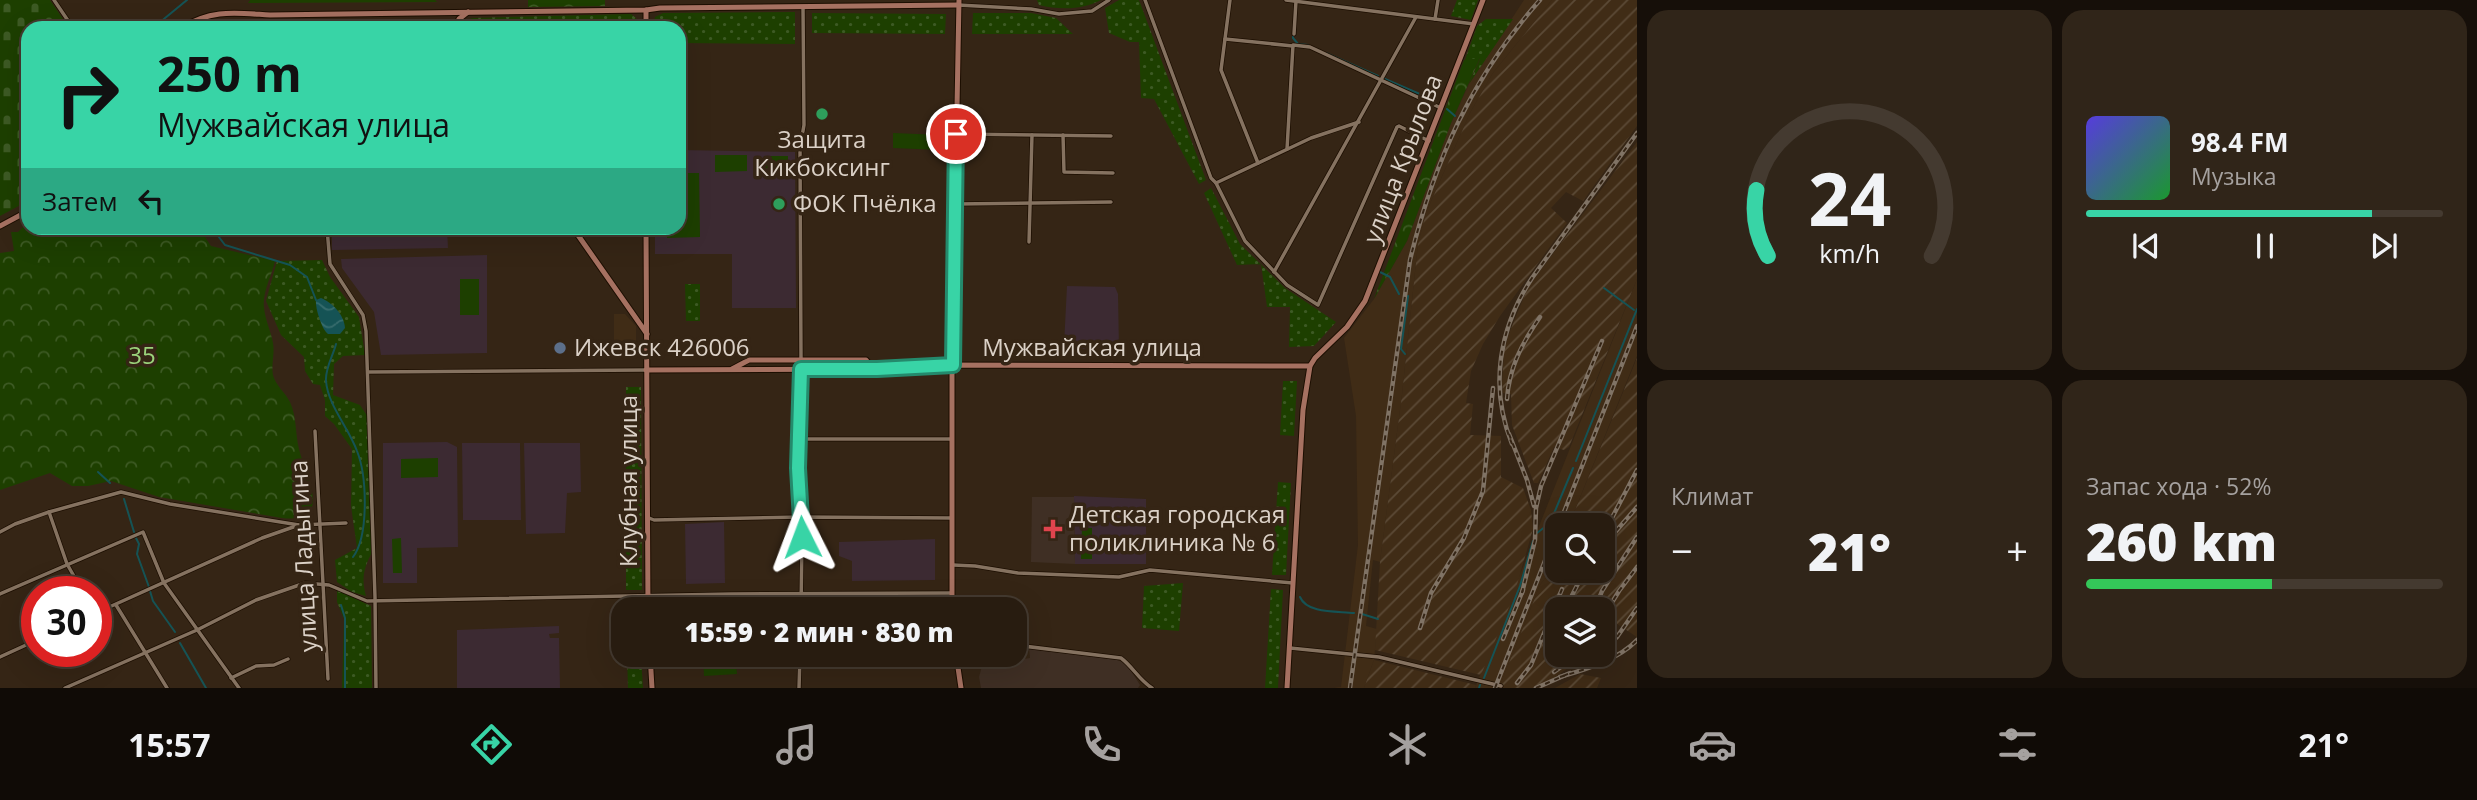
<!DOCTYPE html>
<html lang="ru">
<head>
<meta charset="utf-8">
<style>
  :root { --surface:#281c10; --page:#302519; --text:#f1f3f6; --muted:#a5a19f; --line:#443a30; --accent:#38d4a6 }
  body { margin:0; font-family:"Open Sans",sans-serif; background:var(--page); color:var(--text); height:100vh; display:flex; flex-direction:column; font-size:26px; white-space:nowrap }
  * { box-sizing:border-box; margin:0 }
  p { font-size:23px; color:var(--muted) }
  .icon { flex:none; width:38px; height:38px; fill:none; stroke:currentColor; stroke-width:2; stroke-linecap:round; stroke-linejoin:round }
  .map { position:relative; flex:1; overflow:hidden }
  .side { display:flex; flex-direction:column; gap:10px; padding:10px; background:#160f09; width:840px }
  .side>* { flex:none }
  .hud { position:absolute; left:21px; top:21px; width:665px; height:214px; border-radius:21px; box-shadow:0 7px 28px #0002,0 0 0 2px var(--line); background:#38d4a6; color:#111; overflow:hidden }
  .fabs { position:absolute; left:1545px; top:513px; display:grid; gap:14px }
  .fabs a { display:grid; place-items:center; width:70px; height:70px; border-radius:14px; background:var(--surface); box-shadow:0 7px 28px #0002,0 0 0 2px var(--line); font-size:35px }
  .speed { position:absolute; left:21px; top:576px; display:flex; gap:14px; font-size:35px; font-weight:700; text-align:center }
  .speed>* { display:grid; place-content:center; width:91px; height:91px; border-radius:50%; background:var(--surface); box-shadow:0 7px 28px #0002,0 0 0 2px var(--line); line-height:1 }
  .speed .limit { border:10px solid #d22; background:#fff; color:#111 }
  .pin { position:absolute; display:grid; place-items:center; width:60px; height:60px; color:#fff; margin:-30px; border:4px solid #fff; border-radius:50%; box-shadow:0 2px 7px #0007 }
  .me { position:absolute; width:77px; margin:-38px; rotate:357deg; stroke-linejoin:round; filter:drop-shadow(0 0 5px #0008) }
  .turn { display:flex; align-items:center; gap:24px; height:147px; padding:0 21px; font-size:32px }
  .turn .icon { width:91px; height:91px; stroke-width:2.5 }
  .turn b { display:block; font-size:49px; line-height:60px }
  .then { display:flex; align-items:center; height:66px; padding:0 21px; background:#0003; gap:14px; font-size:26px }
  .big { font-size:52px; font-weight:800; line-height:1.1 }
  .side .card { flex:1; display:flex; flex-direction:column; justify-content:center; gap:10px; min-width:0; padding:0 24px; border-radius:21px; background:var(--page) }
  .side .dial { align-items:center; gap:0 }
  .dial svg { height:182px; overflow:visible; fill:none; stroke:var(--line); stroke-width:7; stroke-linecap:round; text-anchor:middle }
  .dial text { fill:var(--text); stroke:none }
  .song { display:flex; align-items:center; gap:21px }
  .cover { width:84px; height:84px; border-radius:10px; background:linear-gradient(135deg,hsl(250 70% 55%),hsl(130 70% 35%)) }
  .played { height:7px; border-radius:4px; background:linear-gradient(90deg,var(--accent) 80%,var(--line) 80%) }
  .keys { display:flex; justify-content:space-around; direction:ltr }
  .heat { display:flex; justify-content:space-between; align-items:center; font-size:38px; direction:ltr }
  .charge { height:10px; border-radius:5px; background:linear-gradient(90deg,#34c759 52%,var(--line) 0) }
  .side .tiles { flex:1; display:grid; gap:10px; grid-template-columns:repeat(2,1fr) }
  .trip { position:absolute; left:611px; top:597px; width:416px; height:70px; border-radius:21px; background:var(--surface); box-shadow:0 7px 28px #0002,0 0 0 2px var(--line); font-weight:800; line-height:70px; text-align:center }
  .menu { display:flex; height:112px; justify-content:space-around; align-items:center; background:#100b06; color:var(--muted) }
  .menu .icon { width:49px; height:49px }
  .menu .on { color:var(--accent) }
  .menu b { font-size:32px; color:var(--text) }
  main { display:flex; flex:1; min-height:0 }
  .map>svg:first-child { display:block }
  .built { fill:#402c16 }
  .industrial { fill:url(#industrial-furrows) }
  .education { fill:#3c2a32 }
  .medical { fill:#3f2f24 }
  .green { fill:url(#green-dots) }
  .forest { fill:url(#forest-crowns) }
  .cemetery { fill:url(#cemetery-stones) }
  .pitch { fill:#1d3f00 }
  .water { fill:url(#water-waves) }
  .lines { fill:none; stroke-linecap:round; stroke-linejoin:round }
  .stream { stroke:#155355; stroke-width:2 }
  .street-casing { stroke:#1c0e01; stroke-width:5 }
  .secondary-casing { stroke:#1c0e01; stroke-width:7 }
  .street { stroke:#857260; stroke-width:3.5 }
  .secondary { stroke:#a67161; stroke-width:5 }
  .rail-casing { stroke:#807365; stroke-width:4.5 }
  .rail { stroke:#352515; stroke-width:2; stroke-dasharray:5; stroke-linecap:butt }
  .route-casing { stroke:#248a6c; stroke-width:18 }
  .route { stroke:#38d4a6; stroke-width:12 }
  .leisure-dot { fill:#2e9e5b; stroke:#352515; stroke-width:2.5 }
  .service-dot { fill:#5c6f8a; stroke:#352515; stroke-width:2.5 }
  .health-dot { fill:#e0444e; stroke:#352515; stroke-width:2.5 }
  .labels { text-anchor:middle; stroke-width:7; stroke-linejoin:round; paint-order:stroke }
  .poi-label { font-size:24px; fill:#dbd1c7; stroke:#352515; text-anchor:start }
  .street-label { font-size:24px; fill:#dbd1c7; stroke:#352515 }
  .park-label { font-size:24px; fill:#9bd37b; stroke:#352515 }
</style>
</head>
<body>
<main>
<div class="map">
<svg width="1637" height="688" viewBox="0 0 1637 688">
  <defs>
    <pattern id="industrial-furrows" width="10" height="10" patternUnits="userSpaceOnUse" patternTransform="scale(1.75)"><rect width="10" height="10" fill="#402c16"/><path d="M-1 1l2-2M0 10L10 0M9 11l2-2" fill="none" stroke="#5b4a36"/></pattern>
    <pattern id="green-dots" width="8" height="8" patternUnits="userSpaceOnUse" patternTransform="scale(1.75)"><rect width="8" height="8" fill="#1d3f00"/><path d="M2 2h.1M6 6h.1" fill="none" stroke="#3d5a24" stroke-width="1.8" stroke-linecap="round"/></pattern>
    <pattern id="forest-crowns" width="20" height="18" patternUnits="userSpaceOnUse" patternTransform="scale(1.75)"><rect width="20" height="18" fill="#1d3f00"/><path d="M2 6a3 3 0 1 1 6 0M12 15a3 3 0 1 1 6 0" fill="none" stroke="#3d5a24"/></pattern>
    <pattern id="cemetery-stones" width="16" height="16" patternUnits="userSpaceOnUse" patternTransform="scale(1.75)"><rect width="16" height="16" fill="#1d3f00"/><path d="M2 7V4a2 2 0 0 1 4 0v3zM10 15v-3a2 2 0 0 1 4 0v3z" fill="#3d5a24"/></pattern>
    <pattern id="water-waves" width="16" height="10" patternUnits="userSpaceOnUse" patternTransform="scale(1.75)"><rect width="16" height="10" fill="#155355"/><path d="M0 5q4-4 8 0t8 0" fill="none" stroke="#366b6c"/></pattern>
  </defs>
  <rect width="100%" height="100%" fill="#352515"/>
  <g class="built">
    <path d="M1524,0H1552L1493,73L1470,113L1426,213L1418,244L1402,395L1380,562L1373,560L1366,626L1377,629L1374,660L1364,688H1334L1341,687L1358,545L1356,416L1344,338L1374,299L1407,241L1451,123L1469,84Z"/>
    <path d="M1637,279V356L1569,525H1558L1557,554L1551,571L1540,585L1499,688H1475Z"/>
    <path d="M614,314H625L636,326V354H614Z"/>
  </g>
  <g class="industrial">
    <path d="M1552,0H1637V126L1583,201L1566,192L1551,208L1567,223L1500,316L1483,344L1471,371L1466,403L1473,404L1470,435L1501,436V477L1523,488L1531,510L1533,529L1514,595L1481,675L1375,650L1380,562L1402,395L1418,244L1426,213L1470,113L1493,73Z"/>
    <path d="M1637,142V279L1569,447L1564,450L1554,447L1538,483H1534L1512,425L1511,394L1503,393L1502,383L1504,353L1508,336L1528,287Z"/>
    <path d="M1637,358V637L1611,620L1603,630V609H1558V654L1586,655L1540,688H1499L1540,585L1551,571L1557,553L1558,570H1603V525H1569Z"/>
    <path d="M1374,660L1476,685L1475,688H1364Z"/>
    <path d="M1580,674L1601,678L1597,688H1555Z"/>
  </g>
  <g class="education">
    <path d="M679,150L795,152L796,308H732V254H655V228H679Z"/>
    <path d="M332,228H447L448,248L332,250Z"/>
    <path d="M487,255V353L381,355L374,312L342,268L341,259Z"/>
    <path d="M1067,286L1115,287L1118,294L1119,349H1067L1064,345Z"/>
    <path d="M447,442L457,447L458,547L417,548V583H383V443Z"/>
    <path d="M462,443H520L521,520H463Z"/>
    <path d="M524,443H580L581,492L567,493L565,533L526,534Z"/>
    <path d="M1074,496L1146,499V564H1075Z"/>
    <path d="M724,522L725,583L686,584L685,524Z"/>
    <path d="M935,539V580L852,581V561L839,556V542Z"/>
    <path d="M559,626V633L549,634L550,638H559L560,688H457V630Z"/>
  </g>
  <g class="medical">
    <path d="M1032,497H1074L1075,564L1031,562Z"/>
    <path d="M1029,648L1117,660L1126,663L1140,685L1138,688H981L979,677L982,666L1030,658Z"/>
  </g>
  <g class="green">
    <path d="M1037,0H1101C1082,10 1060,10 1039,5Z"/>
    <path d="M1119,0H1139L1206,180L1199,184L1154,99L1141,98L1139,42H1130L1109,33L1105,8Z"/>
    <path d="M1457,0H1478L1471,20L1451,16Z"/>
    <path d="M795,12V44L679,43V28H653L655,17L663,13Z"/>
    <path d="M812,13L946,14L945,34L812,33Z"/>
    <path d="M973,13H1031L1056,18L1073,34H972Z"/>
    <path d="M631,14L636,18L637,28H460L461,25L472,18Z"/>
    <path d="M1486,19H1513L1469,84L1480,59L1465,60L1477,26Z"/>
    <path d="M1211,188L1240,244L1285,288L1336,322L1314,346L1289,347L1290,307H1267L1261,264L1237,265L1204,193Z"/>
    <path d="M322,260L330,277L359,317L365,355L343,356L334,364L333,395L360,405L368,417L372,552C364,568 361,578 366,596L352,592L337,582L335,560L357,548L351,506L352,449L334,424L325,416V400L320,385L313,384L305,371L304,357L281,335L266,301L277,261Z"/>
    <path d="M685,284H700V321H686Z"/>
    <path d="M1283,381H1297L1294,436L1280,435Z"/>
    <path d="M626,387H641L642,590H626Z"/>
    <path d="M1278,482L1291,483L1286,575H1272Z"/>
    <path d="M1183,583L1179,631L1142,628L1144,586Z"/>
    <path d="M1271,589L1283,590L1278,688H1265Z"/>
    <path d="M337,590L371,606L372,688H342L344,619L337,602Z"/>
    <path d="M627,655H641L643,688H628Z"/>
  </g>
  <g class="forest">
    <path d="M250,0H435L437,2L248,3Z"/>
    <path d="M528,0H605V6L528,7Z"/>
    <path d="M1480,58L1451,123L1407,241L1374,299L1464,60Z"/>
    <path d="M28,222V228H199L211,246L275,261C272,275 262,293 264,307C265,320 271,331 273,343C275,354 271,364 273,375C276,386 285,392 290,402C297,417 295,433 299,449C305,475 335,524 282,518L159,497L111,481L88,486H72L50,473L0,490V253L14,251L11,232H18Z"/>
  </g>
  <path class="cemetery" d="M0,0H50L69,28H28V201L0,216Z"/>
  <g class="pitch">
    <path d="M893,133L941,135L940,150L893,148Z"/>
    <path d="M715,155H747V171L715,172Z"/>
    <path d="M788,156V169L763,168L764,156Z"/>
    <path d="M679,173H699L700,237L667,238V228H679Z"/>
    <rect x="460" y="279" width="19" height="36"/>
    <path d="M438,458V477L401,478V459Z"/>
    <path d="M1082,528H1092V559H1081Z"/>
    <path d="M401,538L402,573H393L392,539Z"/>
    <path d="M735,655L737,674L704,676L703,657Z"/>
  </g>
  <path class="water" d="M321,298C333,303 344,315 345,328L340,334H328C322,330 315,308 316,300Z"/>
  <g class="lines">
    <g class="stream">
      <path d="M159,23L187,0"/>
      <path d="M1293,34V38L1298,44L1308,45"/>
      <path d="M1326,53L1378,76"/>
      <path d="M1385,79L1436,101"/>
      <path d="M1447,109L1455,116"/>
      <path d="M212,228L225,245L290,265L307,277L316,300"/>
      <path d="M1380,272L1390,277L1399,294"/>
      <path d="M1604,288L1634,310"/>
      <path d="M336,344C333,356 325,368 326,381C328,406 349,428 357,451C367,476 369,536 353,557"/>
      <path d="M1405,354L1401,349L1408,296"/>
      <path d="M1576,461L1637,309"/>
      <path d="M98,472L110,483"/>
      <path d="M124,499L134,532"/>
      <path d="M1537,533L1550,523L1573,468"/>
      <path d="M136,538L139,544L137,554L149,587"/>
      <path d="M150,591L153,601L175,632"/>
      <path d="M1300,597C1307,614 1338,611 1354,613"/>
      <path d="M341,605L345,618V688"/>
      <path d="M1362,614L1378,619"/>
      <path d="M180,643L206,688"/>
      <path d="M1484,678L1520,586L1533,541"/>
      <path d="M1479,688L1480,685"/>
    </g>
    <defs>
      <g id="street">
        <path d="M54,0L73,28"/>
        <path d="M1145,0L1211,178L1216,183L1245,241L1287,285L1318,305L1397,127L1399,126L1429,141"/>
        <path d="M1230,0L1221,70L1258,163"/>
        <path d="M1286,0L1474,24"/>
        <path d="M958,5L1031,9L1059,14L1092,11L1109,0"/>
        <path d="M1435,19L1438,0"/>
        <path d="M1294,34L1296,1"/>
        <path d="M1225,39L1293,46"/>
        <path d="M956,134L1111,136"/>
        <path d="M1063,135L1064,172L1113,173"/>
        <path d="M1287,149L1293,45L1310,47L1441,108"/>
        <path d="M1216,183L1311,138L1359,122"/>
        <path d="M956,204L1111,202"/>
        <path d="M327,228L330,264L363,315L366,331L375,597L376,688"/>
        <path d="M1029,242L1032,135"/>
        <path d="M1274,272L1416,17"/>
        <path d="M369,372L646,370"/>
        <path d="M315,431L328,679"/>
        <path d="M800,439H951"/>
        <path d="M49,512L67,564L83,592"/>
        <path d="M649,518L654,520L801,517L952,518"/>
        <path d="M0,532L15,524L49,512L121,492L170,504L299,525"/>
        <path d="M953,565L975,566L1018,573L1119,577L1150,570L1293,583"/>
        <path d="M0,594L143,532L164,583L239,688"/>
        <path d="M116,605L167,688"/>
        <path d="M801,609L802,537L798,468L801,360L800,148L804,125L803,7"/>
        <path d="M96,613L262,538L299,525L346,523"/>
        <path d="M1015,645L1121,658C1133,667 1139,680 1152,688"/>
        <path d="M1290,648L1379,657L1501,686"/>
        <path d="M0,657L37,640"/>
        <path d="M957,661L979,654"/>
        <path d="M231,678L256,666L274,665L288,659"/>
        <path d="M65,688L197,630L256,600L305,583L329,585L367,601L731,594L952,593"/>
        <path d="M799,688L800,654"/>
      </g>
      <g id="secondary">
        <path d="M646,10V28"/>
        <path d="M181,28C212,9 235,13 270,15L646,10L660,8L958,5"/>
        <path d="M455,28L459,19L468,12"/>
        <path d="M0,226L28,211"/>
        <path d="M573,228L647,334"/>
        <path d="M646,228L648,609"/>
        <path d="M732,369L749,360H866L873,369"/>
        <path d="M646,370L877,369L938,365L1310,366"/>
        <path d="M952,609V375L959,0"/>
        <path d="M650,654L652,688"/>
        <path d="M956,654L961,688"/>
        <path d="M1287,688L1303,410L1310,366L1315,358L1347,327L1365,301L1483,0"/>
      </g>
    </defs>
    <use href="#street" class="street-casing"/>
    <use href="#secondary" class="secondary-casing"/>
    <use href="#street" class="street"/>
    <use href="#secondary" class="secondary"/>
    <defs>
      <g id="rail">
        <path d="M1507,399C1509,368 1522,343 1540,317"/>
        <path d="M1509,434L1527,480L1534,506"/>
        <path d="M1512,444C1489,387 1499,328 1532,278L1637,133"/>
        <path d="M1603,535L1637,470"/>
        <path d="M1603,546L1637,507"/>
        <path d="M1522,593L1535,540L1536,508L1541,486L1602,341"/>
        <path d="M1565,609L1585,570"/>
        <path d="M1595,609L1602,591L1637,537"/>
        <path d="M1603,617L1619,591L1637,567"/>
        <path d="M1420,628L1431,593L1464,538L1483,491L1493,388"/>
        <path d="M1503,639L1523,590"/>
        <path d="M1603,651L1617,637L1637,608"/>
        <path d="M1554,672L1579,654"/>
        <path d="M1560,677C1586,669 1618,660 1637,640"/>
        <path d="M1517,683L1531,665L1562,589"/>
        <path d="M1350,688L1410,260C1434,161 1472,77 1540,0"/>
        <path d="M1495,688L1637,326"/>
        <path d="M1536,688L1570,673"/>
      </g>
    </defs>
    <use href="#rail" class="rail-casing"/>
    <use href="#rail" class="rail"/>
  </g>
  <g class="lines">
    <defs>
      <path id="route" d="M802,537L798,468L801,369H877L953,365L956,134"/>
    </defs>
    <use href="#route" class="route-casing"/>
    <use href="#route" class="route"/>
  </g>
  <g class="leisure-dot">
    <circle cx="822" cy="114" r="7"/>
    <circle cx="779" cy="204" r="7"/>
  </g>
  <circle class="service-dot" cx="560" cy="348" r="7"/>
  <path class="health-dot" d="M1049.5 518.5h7v7h7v7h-7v7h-7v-7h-7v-7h7z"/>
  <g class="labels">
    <g class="poi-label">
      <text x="822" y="148" text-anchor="middle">Защита<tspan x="822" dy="28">Кикбоксинг</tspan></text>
      <text x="793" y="212">ФОК Пчёлка</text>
      <text x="574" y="356">Ижевск 426006</text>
      <text x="1069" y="523">Детская городская<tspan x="1069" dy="28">поликлиника № 6</tspan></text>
    </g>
    <g class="street-label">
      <text transform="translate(1403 159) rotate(-69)" y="8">улица Крылова</text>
      <text x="1092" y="356">Мужвайская улица</text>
      <text transform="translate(629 481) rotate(-90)" y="8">Клубная улица</text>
      <text transform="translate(304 556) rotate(-93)" y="8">улица Ладыгина</text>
    </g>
    <g class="park-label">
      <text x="142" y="364">35</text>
    </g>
  </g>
</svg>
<div class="fabs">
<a><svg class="icon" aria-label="search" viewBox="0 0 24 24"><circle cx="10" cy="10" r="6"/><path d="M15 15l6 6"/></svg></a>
<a><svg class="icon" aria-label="layers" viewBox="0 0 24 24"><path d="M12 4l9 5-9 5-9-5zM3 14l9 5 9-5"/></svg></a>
</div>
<div class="speed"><div class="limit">30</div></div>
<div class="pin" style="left:956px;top:134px;background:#d93025"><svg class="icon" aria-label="arrive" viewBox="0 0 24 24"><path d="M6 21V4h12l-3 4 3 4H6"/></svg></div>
<svg class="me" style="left:802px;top:537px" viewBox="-20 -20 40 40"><path d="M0-17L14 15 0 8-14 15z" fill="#38d4a6" stroke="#fff" stroke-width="4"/></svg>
<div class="trip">15:59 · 2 мин · 830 m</div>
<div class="hud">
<div class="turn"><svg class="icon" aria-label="right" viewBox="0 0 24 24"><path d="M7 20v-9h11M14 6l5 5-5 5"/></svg><div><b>250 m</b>Мужвайская улица</div></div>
<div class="then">Затем<svg class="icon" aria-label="left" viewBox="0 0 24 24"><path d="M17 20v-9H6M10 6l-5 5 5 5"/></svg></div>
</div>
</div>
<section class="side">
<div class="tiles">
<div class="card dial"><svg viewBox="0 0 100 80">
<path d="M14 69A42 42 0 1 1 86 69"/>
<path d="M14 69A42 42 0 0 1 9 40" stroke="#38d4a6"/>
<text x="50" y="56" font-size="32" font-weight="700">24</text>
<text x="50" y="72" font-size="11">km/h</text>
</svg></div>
<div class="card">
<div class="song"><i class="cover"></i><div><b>98.4 FM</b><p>Музыка</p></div></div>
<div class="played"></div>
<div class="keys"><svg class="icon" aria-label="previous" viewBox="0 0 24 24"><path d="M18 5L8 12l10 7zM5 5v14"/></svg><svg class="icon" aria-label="pause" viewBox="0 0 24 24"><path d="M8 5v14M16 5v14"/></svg><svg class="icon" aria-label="next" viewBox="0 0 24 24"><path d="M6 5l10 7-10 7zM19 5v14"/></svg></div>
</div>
<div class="card"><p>Климат</p>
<div class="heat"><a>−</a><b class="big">21°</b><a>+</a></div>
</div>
<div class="card"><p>Запас хода · 52%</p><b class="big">260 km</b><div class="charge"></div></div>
</div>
</section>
</main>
<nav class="menu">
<b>15:57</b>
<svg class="icon on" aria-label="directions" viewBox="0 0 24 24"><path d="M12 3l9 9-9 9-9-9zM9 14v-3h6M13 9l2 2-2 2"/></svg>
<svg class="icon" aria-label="music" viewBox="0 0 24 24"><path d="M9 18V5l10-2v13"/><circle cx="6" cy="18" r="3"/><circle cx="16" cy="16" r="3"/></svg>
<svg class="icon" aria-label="phone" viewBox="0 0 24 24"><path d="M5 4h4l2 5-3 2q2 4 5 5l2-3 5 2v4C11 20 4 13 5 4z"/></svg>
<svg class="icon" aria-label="climate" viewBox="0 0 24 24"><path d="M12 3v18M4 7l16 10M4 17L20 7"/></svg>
<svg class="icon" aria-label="car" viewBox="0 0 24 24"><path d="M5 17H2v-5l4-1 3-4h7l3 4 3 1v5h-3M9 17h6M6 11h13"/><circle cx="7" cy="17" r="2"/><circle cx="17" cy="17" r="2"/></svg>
<svg class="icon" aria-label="filters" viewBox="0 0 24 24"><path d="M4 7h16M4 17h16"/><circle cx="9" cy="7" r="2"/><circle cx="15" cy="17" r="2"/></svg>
<b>21°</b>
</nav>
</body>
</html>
